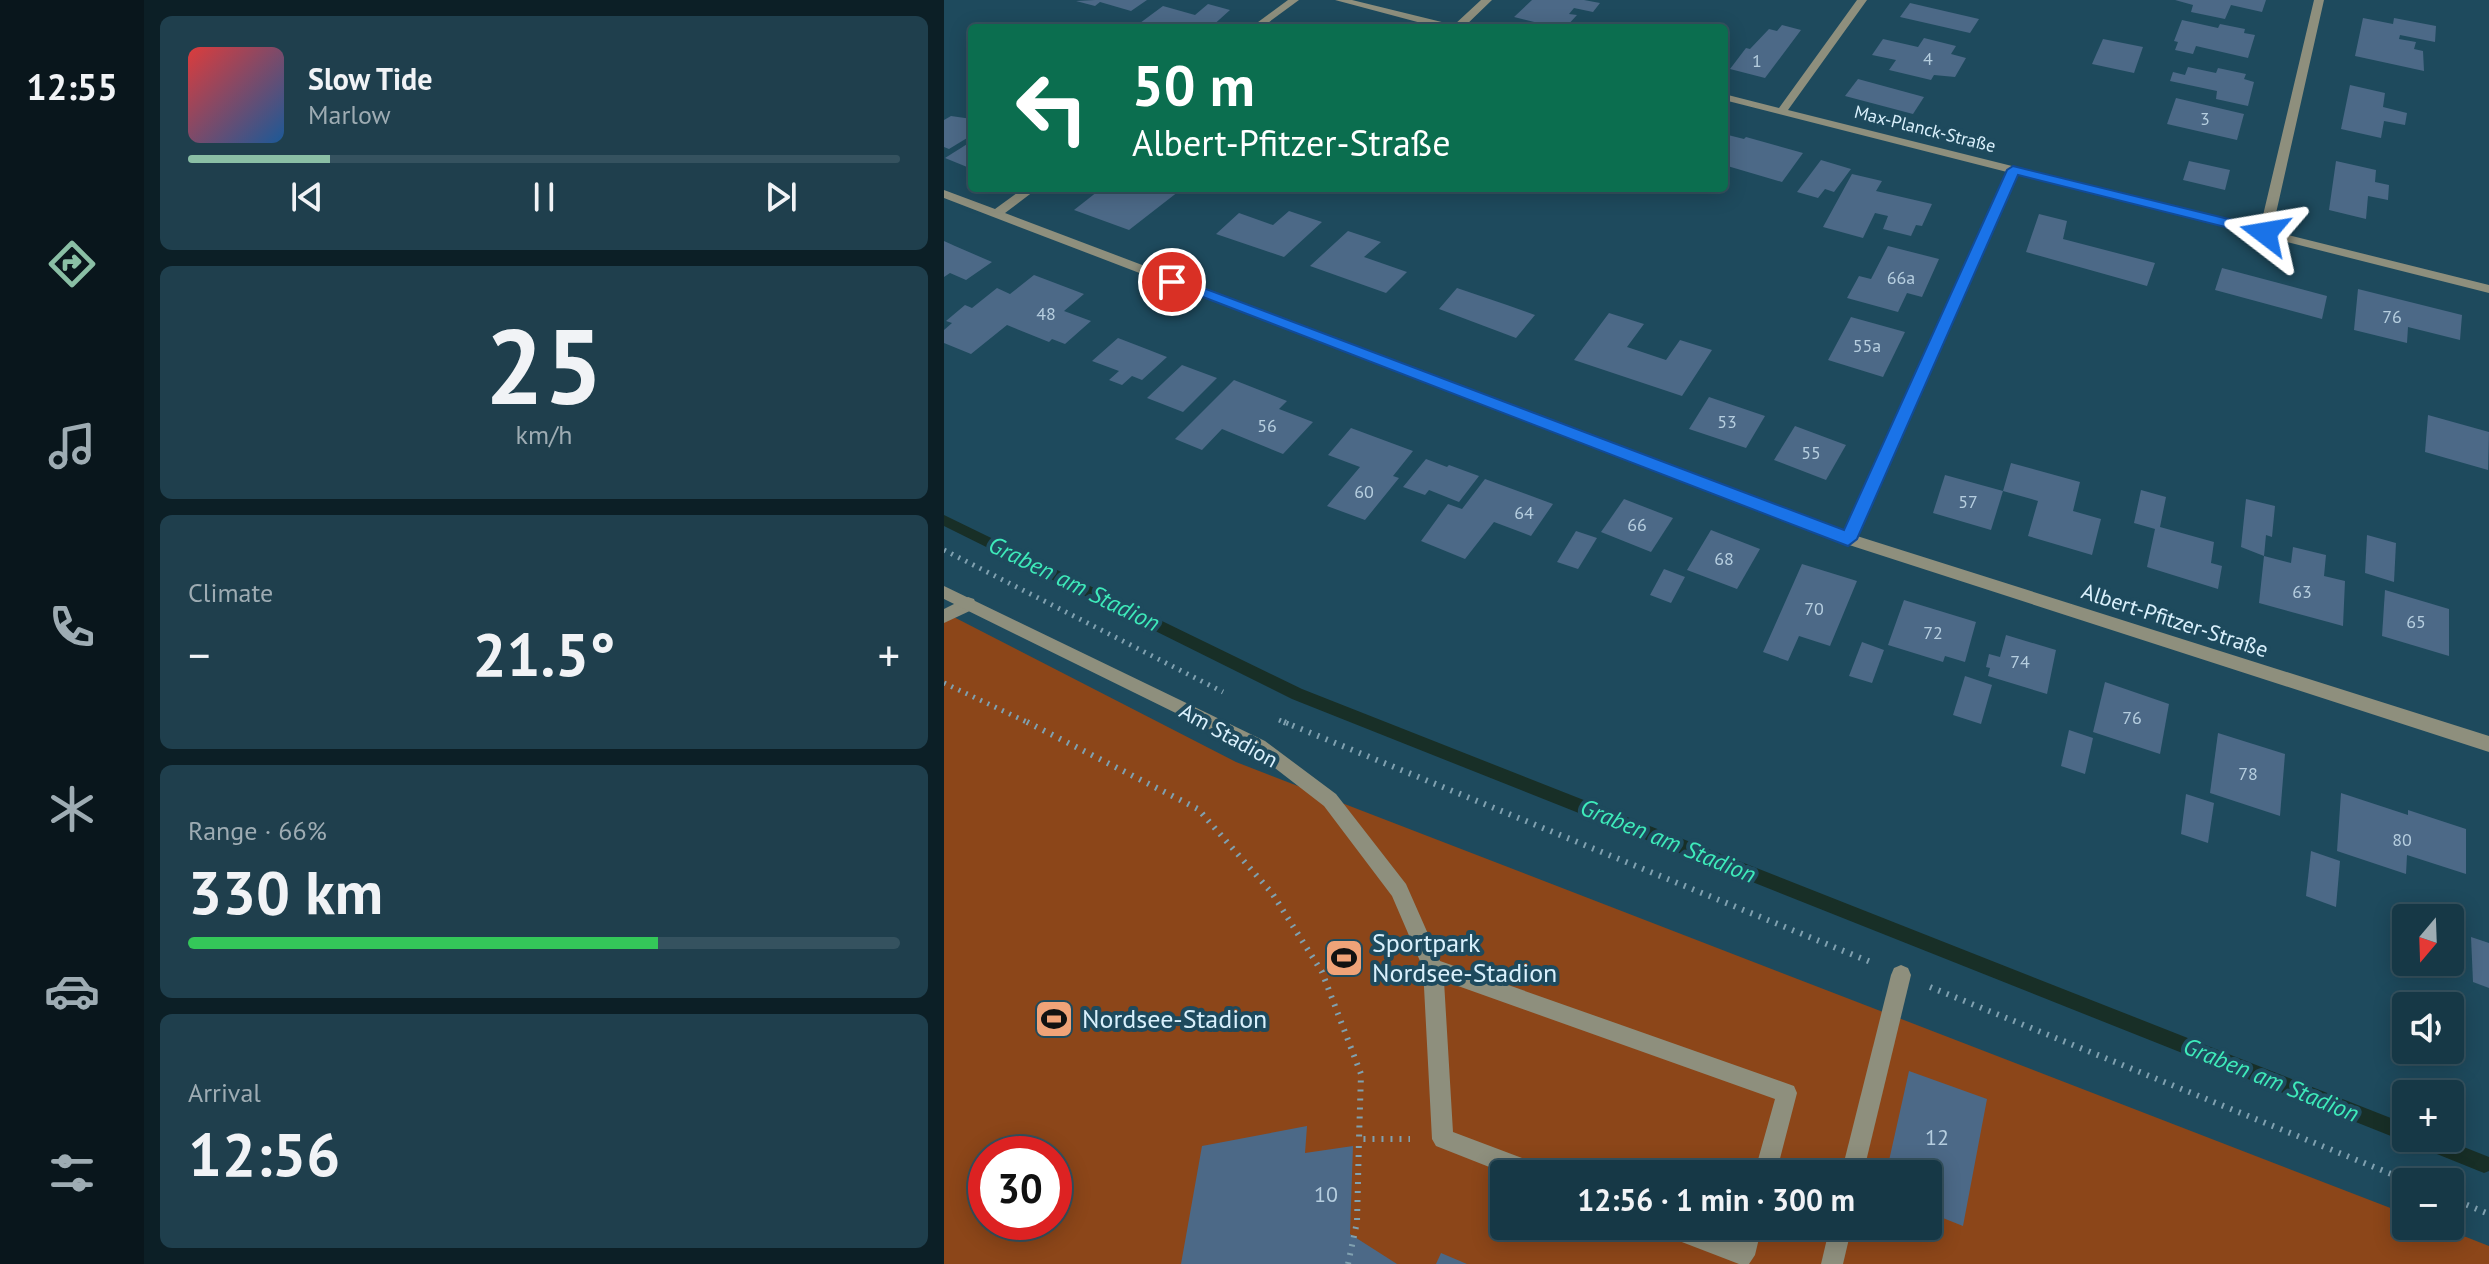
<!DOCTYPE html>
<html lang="en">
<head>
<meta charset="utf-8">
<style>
  :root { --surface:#163846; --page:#1f3f4d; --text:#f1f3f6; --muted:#9eacb3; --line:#35525f; --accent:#8abfa5 }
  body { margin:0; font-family:"PT Sans",sans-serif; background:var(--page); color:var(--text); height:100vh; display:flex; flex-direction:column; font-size:30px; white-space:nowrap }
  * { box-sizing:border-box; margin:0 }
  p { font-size:26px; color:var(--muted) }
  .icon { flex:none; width:44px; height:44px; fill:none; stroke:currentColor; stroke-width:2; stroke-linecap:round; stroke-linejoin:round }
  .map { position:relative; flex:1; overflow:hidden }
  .details { display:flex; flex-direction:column; gap:16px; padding:16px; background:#0c1f26; width:800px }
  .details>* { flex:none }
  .top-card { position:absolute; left:24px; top:24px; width:760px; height:168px; border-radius:8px; box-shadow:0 4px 20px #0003,0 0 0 2px var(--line); background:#0b6e4f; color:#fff; overflow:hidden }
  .needle { width:52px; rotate:199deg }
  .tools { position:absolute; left:1448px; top:904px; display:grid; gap:16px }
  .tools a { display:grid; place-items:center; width:72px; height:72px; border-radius:8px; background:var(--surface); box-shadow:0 4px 20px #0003,0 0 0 2px var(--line); font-size:40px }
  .speed { position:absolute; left:24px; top:1136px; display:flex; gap:16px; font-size:40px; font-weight:700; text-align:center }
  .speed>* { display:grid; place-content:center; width:104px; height:104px; border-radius:50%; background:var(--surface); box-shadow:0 4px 20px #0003,0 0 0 2px var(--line); line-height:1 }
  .speed .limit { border:12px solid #d22; background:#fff; color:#111 }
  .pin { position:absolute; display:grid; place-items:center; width:68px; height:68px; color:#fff; margin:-34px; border:4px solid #fff; border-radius:50%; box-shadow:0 2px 8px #0007 }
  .me { position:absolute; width:88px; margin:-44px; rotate:284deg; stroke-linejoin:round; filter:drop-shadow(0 0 6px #0008) }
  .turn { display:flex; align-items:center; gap:28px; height:168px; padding:0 32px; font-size:36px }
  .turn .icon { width:104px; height:104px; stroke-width:2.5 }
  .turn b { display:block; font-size:56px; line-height:68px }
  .big { font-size:60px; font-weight:600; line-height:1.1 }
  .details .tile { flex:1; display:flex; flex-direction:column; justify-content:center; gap:12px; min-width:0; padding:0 28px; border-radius:12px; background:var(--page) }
  .details .dial { align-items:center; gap:0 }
  .dial b { font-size:104px; line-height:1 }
  .song { display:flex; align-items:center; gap:24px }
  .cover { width:96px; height:96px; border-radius:12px; background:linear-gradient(135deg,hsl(0 70% 55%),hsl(210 70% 35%)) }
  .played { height:8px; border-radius:4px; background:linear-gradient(90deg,var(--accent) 20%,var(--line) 20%) }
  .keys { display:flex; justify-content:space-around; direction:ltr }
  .heat { display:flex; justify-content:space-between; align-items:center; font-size:44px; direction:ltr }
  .charge { height:12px; border-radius:6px; background:linear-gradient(90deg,#34c759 66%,var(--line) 0) }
  .trip { position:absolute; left:546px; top:1160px; width:452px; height:80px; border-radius:8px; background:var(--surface); box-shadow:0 4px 20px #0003,0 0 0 2px var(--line); font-weight:600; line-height:80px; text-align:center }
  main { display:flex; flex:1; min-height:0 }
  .dock { display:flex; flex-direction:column; width:144px; justify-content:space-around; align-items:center; background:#09161c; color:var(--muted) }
  .dock .icon { width:56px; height:56px }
  .dock .active { color:var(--accent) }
  .dock b { font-size:36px; color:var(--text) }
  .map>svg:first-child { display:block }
  .green { fill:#8c4619; fill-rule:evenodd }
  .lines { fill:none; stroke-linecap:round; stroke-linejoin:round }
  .stream { fill:#182f27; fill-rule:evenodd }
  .building { fill:#4c6987 }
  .path-far1 { stroke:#80a1b0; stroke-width:5; stroke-dasharray:2 6; stroke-linecap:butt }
  .path { stroke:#80a1b0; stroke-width:6; stroke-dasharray:2 7; stroke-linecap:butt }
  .lane { fill:#8e8f7d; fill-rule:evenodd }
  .street { fill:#8e8f7d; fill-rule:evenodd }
  .route { fill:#1a73e8; stroke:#114b97; stroke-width:2 }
  .labels { text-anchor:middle; stroke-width:8; stroke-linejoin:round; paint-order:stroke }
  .number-label { font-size:18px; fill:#b6cedf }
  .far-street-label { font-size:18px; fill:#d9f0fc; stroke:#1e4a5d }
  .street-label { font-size:22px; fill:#d9f0fc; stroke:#1e4a5d }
  .near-number-label { font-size:22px; fill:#b6cedf }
  .water-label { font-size:24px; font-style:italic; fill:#3eeaba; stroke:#1e4a5d }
  .near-poi-label { font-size:26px; fill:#d9f0fc; stroke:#1e4a5d; text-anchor:start }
</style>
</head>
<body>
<main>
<nav class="dock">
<b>12:55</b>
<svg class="icon active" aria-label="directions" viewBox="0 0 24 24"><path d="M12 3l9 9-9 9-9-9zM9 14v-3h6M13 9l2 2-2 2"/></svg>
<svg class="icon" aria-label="music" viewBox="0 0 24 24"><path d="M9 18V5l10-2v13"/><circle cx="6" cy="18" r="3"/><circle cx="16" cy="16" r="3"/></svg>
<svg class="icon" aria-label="phone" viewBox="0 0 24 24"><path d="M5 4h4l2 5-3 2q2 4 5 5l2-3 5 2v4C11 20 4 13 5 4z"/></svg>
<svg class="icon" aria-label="climate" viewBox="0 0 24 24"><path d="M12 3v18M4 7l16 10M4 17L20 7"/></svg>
<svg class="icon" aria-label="car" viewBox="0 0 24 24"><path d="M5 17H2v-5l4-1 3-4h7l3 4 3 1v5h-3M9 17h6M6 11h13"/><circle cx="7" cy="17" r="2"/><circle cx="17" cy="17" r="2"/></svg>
<svg class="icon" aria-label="filters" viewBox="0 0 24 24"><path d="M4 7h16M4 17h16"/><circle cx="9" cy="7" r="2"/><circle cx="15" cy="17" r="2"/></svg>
</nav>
<section class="details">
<div class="tile">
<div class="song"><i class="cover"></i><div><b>Slow Tide</b><p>Marlow</p></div></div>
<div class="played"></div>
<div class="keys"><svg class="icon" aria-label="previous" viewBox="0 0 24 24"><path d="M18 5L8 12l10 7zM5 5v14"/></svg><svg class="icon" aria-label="pause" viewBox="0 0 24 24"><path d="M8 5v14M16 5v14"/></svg><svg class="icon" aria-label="next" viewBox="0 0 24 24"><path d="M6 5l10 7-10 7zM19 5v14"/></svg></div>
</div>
<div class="tile dial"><b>25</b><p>km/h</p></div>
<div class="tile"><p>Climate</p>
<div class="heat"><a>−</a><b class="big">21.5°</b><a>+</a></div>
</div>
<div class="tile"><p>Range · 66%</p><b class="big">330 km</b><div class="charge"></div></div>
<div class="tile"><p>Arrival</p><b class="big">12:56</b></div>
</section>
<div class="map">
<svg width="1545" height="1264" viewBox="0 0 1545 1264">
  <rect width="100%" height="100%" fill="#1e4a5d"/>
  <path class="green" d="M0,612L292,762L1462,1214V1226H1494L1545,1246V1264H0ZM42,1154H110V1222H42ZM560,1174H984V1226H560Z"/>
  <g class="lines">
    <path class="stream" d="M0,515L358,689L1462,1124V1138H1497L1540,1155L1545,1157V1171L1540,1173L1468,1144L1466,1141L1462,1142L348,699L0,526Z"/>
  </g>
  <g class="building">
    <path d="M151,0H203L187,11L156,2L151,6L132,1Z"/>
    <path d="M588,0H640L656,3L649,12L630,8L625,14L633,15L621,28H615L570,17Z"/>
    <path d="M1231,0H1322L1318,12L1287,5L1281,19L1247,12L1249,5Z"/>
    <path d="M966,3L1035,19L1026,33L956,17Z"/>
    <path d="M264,4L286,10L266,28H233L217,24L212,28L192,26L219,6L251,15Z"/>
    <path d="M1419,18L1449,24L1450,18L1492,26L1491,42L1456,35L1455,39L1472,42L1470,49L1479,51L1480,71L1411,56Z"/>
    <path d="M1238,20L1274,28L1276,24L1301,29L1300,33L1311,35L1304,58L1252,46L1249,54L1231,50L1234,42L1230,41Z"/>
    <path d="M838,25L857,30L821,78L786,69L802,48L806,49L825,29L833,31Z"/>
    <path d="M980,38L1012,46L1007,54L1022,58L1011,77L990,75L987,80L945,70L952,60L928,55L939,39L974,47Z"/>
    <path d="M1159,39L1199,47L1190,73L1148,64Z"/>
    <path d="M1244,67L1272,73L1274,68L1302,74L1300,79L1310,82L1304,106L1272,99L1273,91L1226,81L1229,72L1241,75Z"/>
    <path d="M914,79L980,97L969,114L901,96Z"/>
    <path d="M1406,85L1441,93L1439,107L1463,113L1461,125L1440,121L1437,138L1397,129Z"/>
    <path d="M1232,98L1300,114L1293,140L1223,124Z"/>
    <path d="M7,116L28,119V135L5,149L0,147V120Z"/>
    <path d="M780,134L800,139L802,137L859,153L838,182L780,165Z"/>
    <path d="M28,141V169L1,158Z"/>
    <path d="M877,160L907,169L890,192L881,189L874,198L853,192Z"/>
    <path d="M1245,161L1286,170L1281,190L1239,180Z"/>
    <path d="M1392,161L1432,170L1431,182L1445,185L1444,200L1424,196L1422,219L1385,210Z"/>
    <path d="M908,174L938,181L932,191L988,204L978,226L972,225L967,236L939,229L944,216L931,213L919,238L879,227Z"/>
    <path d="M158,188H239L185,230L130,210Z"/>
    <path d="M345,211L378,222L340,257L272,234L295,213L329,225Z"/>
    <path d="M1095,214L1123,221L1119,239L1211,263L1203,286L1082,252Z"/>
    <path d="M404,231L437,242L420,257L463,272L442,293L366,266Z"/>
    <path d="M0,241L11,246L48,262L22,280L6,273L0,277Z"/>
    <path d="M944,246L995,259L978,297L963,293L954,312L903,298L915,276L927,279Z"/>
    <path d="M1278,268L1383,296L1378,319L1271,290Z"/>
    <path d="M90,275L140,294L120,311L147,321L121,344L108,339L105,342L63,325L27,354L0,343V330L8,323L2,321L21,305L28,308L53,288L66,294Z"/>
    <path d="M513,288L563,305L591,315L572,338L495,309Z"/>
    <path d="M1414,289L1518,315L1516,340L1464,327L1463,343L1410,330Z"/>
    <path d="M665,313L700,324L683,347L722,360L736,340L768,350L738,396L630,360Z"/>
    <path d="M907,317L961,332L939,377L884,360Z"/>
    <path d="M174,338L200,348L223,357L198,380L188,376L178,385L165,380L175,371L148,361Z"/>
    <path d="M238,365L273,378L239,412L203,398Z"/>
    <path d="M290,380L343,401L335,409L369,422L339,454L278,429L258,450L231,439Z"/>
    <path d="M765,397L821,416L802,448L745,429Z"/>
    <path d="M1484,415L1545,432L1544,470L1481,452Z"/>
    <path d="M851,426L902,445L882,480L830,460Z"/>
    <path d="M407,428L469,451L449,476L455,478L421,520L383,506L416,467L384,455Z"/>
    <path d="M482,459L503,467L505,465L535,476L515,502L485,490L481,495L459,487Z"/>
    <path d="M1067,463L1136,482L1129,511L1157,519L1148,555L1084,536L1094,501L1059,491Z"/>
    <path d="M1001,475L1059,491L1047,530L989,513Z"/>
    <path d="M541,479L609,504L587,536L550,522L521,559L477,541L504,504L518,509Z"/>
    <path d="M1197,490L1222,497L1216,527L1270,542L1267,563L1278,566L1274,589L1203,567L1211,529L1190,523Z"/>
    <path d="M680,499L729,518L707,552L657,532Z"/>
    <path d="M1302,499L1331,506L1328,537L1322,535L1320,556L1297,547Z"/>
    <path d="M767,530L816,549L793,589L743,570Z"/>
    <path d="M632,531L653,538L634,569L613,562Z"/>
    <path d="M1423,535L1452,543L1450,582L1421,573Z"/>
    <path d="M1349,547L1382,555L1380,576L1401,581L1399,626L1315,603L1320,556L1347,563Z"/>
    <path d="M858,564L913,581L886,646L855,636L844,661L819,652Z"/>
    <path d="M720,569L741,577L727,603L706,595Z"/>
    <path d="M1441,590L1505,609V656L1438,636Z"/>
    <path d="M960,600L1032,622L1021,662L1001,656L999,662L944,645Z"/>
    <path d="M1062,635L1112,650L1103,694L1044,676L1046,668L1042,667L1045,654L1056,657Z"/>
    <path d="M918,642L940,650L928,683L905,676Z"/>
    <path d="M1021,676L1048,685L1037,724L1009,715Z"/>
    <path d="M1161,682L1225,704L1216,754L1149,732Z"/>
    <path d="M1125,730L1149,738L1141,774L1117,766Z"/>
    <path d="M1274,733L1341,754L1336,816L1266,793Z"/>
    <path d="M1397,793L1464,815V810L1522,829V874L1463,855L1462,874L1393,851Z"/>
    <path d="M1242,794L1270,803L1264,843L1237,834Z"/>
    <path d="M1367,851L1396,861L1392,907L1362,896Z"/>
    <path d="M1527,937L1545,943V988L1529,982Z"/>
    <path d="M965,1071L1043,1099L1019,1226L984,1212V1174H942Z"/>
    <path d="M363,1126L361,1153L409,1146L406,1234L453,1264H237L258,1146Z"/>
    <path d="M497,1253L523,1264H492Z"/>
  </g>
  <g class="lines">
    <g class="path-far1">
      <path d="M0,550L279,692"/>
      <path d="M0,683L87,724"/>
      <path d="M335,720L345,724"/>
    </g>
    <g class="path">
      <path d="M83,722L254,809L328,893L378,972L417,1074L415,1139H466"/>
      <path d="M340,722L929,963"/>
      <path d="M986,987L1467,1182"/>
      <path d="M1506,1198L1545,1214"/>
      <path d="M404,1264L413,1222L415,1139"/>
    </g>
    <g class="lane">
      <path d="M24,597L30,599L32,604L30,609L0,623V609Z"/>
      <path d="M957,965L964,968L967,975L919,1174H897L947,975L950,968Z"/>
      <path d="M886,1226H908L899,1264H877Z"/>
    </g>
    <g class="street">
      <path d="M344,0H355L317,28H306Z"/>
      <path d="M391,0H408L510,25L537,0H548L519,28H496Z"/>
      <path d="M913,0H923L844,110L1316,228L1370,0H1380L1328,231L1545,285V293L1073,174L913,536L1545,736V752L899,543L0,198V190L51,209L80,188H94L61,213L900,531L1063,172L780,100V94L835,108Z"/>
      <path d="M0,586L321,741L392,794L462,884L496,961L850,1086L853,1093L832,1174H810L831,1099L500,981L509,1132L599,1166L602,1174H563L492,1146L488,1139L479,968L448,896L380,806L309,751L0,599Z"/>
      <path d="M714,1226H753L792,1241L796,1226H818L811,1255L805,1264H795L717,1234Z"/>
    </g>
  </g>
  <path class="route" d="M1069,166L1321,228L1328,233L1321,237L1074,175L913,539L904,546L220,282L223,278H233L900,530L1063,170Z"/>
  <defs>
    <symbol id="stadium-square" viewBox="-11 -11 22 22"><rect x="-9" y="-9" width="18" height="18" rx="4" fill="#f0a378" stroke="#1e4a5d"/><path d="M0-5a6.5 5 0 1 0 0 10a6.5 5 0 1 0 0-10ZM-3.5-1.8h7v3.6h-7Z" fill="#111"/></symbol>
  </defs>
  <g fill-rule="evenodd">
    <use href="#stadium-square" x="378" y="936" width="44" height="44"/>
    <use href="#stadium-square" x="88" y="997" width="44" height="44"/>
  </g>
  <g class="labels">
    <g class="number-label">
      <text x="984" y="65">4</text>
      <text x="813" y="67">1</text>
      <text x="1261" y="125">3</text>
      <text x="957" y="284">66a</text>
      <text x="102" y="320">48</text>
      <text x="1448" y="323">76</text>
      <text x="923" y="352">55a</text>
      <text x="783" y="428">53</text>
      <text x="323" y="432">56</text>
      <text x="867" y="459">55</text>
      <text x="420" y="498">60</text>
      <text x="1024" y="508">57</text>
      <text x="580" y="519">64</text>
      <text x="693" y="531">66</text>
      <text x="780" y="565">68</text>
      <text x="1358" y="598">63</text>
      <text x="870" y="615">70</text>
      <text x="1472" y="628">65</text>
      <text x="989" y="639">72</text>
      <text x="1076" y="668">74</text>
      <text x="1188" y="724">76</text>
      <text x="1304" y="780">78</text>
      <text x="1458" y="846">80</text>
    </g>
    <g class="far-street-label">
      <text transform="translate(981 129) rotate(14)" y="6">Max-Planck-Straße</text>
    </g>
    <g class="street-label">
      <text transform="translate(1231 620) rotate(18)" y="8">Albert-Pfitzer-Straße</text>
      <text transform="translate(285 735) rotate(29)" y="8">Am Stadion</text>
    </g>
    <g class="near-number-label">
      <text x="993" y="1145">12</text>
      <text x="382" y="1202">10</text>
    </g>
    <g class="water-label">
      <text transform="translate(130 584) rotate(26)" y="8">Graben am Stadion</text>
      <text transform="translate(724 841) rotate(22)" y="8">Graben am Stadion</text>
      <text transform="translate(1327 1080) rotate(22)" y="8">Graben am Stadion</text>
    </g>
    <g class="near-poi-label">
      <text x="428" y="952">Sportpark<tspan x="428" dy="30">Nordsee-Stadion</tspan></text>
      <text x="138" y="1028">Nordsee-Stadion</text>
    </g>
  </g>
</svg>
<div class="tools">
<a><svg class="needle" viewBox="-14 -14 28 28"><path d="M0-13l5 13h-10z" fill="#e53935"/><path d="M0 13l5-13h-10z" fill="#9eacb3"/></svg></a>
<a><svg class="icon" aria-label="sound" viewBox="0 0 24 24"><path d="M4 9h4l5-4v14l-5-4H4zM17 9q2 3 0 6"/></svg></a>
<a>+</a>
<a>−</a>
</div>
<div class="speed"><div class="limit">30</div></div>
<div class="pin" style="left:228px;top:282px;background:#d93025"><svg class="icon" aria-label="arrive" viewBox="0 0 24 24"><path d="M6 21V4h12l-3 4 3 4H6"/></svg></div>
<svg class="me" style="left:1321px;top:233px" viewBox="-20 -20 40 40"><path d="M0-17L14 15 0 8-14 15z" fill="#1a73e8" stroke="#fff" stroke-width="4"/></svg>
<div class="trip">12:56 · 1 min · 300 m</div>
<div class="top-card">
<div class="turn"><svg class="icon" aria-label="left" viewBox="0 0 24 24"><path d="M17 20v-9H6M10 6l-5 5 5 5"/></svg><div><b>50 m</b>Albert-Pfitzer-Straße</div></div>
</div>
</div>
</main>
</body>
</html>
